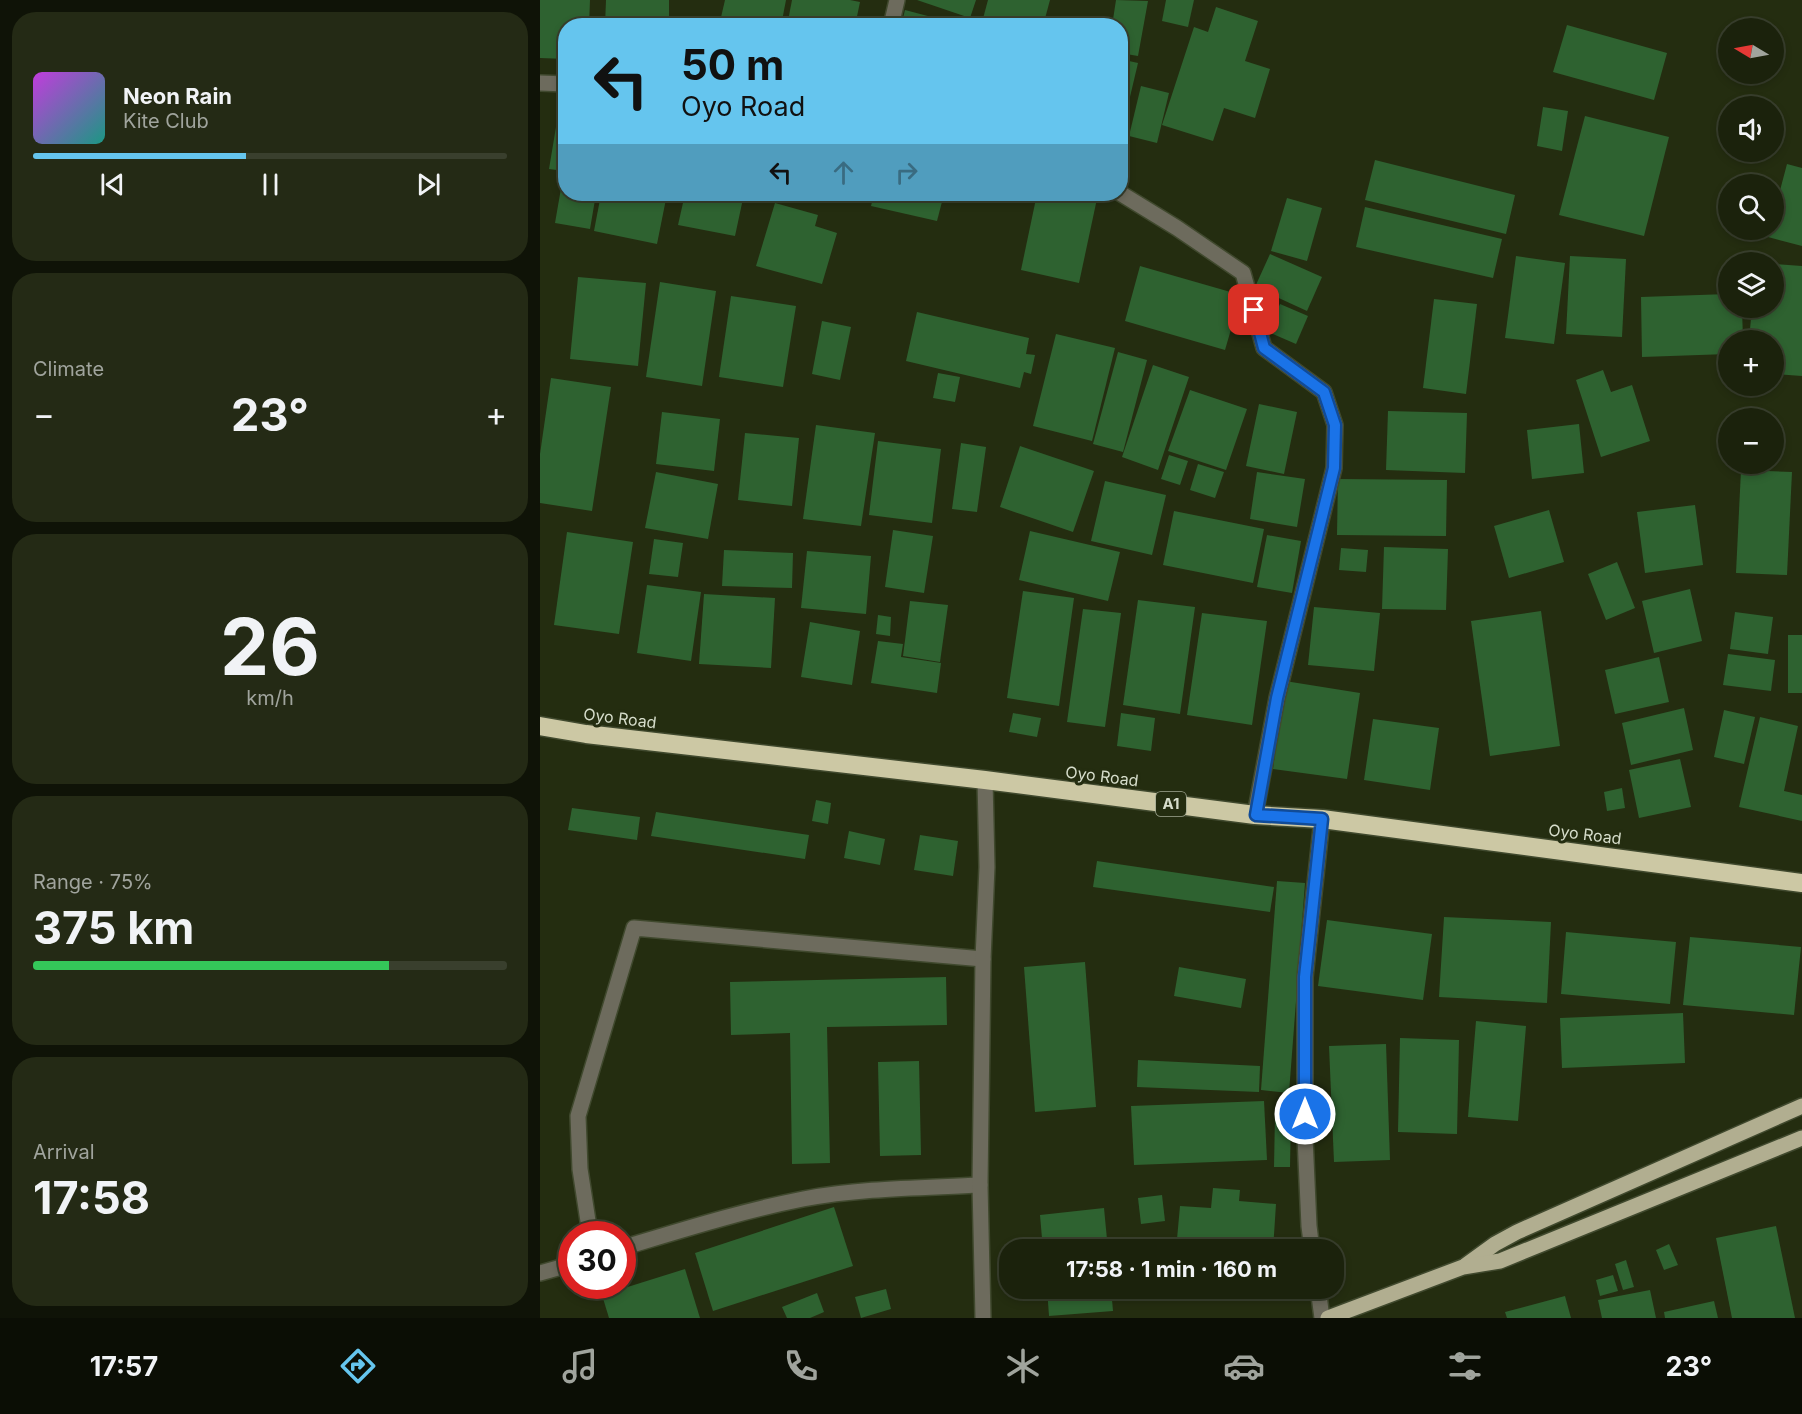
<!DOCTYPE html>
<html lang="en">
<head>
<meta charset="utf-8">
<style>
  :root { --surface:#1b220c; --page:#242a15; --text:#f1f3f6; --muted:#a0a49d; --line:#393f2d; --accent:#65c5ee }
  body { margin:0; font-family:Inter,sans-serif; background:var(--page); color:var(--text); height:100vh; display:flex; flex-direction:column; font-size:22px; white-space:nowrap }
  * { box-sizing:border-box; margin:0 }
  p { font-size:20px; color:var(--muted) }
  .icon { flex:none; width:33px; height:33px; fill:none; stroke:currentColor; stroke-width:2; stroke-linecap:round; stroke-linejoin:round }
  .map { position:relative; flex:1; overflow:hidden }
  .panel { display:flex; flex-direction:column; gap:12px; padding:12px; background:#0f1307; width:540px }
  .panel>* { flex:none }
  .banner { position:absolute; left:18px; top:18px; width:570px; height:183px; border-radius:24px; box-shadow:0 3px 9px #0003,0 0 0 2px var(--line); background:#65c5ee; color:#111; overflow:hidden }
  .needle { width:39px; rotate:280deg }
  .controls { position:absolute; left:1178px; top:18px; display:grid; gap:12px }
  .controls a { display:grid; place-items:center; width:66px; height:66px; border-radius:50%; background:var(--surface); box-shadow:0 3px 9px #0003,0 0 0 2px var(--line); font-size:30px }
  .speed { position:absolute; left:18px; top:1221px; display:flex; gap:12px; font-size:30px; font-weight:700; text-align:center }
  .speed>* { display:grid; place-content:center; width:78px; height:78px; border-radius:50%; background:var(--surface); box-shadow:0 3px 9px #0003,0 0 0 2px var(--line); line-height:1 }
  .speed .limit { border:9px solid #d22; background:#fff; color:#111 }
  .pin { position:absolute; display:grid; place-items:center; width:51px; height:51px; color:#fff; margin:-26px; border-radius:12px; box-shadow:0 3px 9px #0006 }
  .me { position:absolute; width:66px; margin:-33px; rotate:0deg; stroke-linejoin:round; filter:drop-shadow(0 0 4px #0008) }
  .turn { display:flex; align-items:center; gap:21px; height:126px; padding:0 24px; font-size:27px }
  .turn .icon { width:78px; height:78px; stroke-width:2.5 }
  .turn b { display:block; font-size:42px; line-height:51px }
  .lanes { display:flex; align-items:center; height:57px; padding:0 24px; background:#0003; justify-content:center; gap:30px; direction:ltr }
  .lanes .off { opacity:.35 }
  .big { font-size:45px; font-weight:700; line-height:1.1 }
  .panel .widget { flex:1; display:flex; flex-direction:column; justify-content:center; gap:9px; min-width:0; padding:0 21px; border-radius:24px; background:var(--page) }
  .panel .dial { align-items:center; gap:0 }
  .dial b { font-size:78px; line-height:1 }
  .song { display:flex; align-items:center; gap:18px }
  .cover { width:72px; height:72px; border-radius:9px; background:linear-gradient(135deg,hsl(290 70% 55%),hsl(170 70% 35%)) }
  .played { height:6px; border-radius:3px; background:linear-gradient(90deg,var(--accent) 45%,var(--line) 45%) }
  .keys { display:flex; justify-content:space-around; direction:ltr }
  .heat { display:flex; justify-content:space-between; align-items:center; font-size:33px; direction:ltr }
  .charge { height:9px; border-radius:4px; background:linear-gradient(90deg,#34c759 75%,var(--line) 0) }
  .trip { position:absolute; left:459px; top:1239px; width:345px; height:60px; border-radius:24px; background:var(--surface); box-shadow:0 3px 9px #0003,0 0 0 2px var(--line); font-weight:700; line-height:60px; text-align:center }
  .tabs { display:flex; height:96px; justify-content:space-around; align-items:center; background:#0b0e05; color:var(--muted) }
  .tabs .icon { width:42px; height:42px }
  .tabs .active { color:var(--accent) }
  .tabs b { font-size:27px; color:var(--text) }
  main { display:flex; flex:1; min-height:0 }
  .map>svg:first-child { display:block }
  .building { fill:#2e6230 }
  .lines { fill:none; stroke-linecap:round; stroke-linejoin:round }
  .minor-casing { stroke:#40492e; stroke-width:18 }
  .major-casing { stroke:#40492e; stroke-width:18 }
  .highway-casing { stroke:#40492e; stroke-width:21 }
  .minor { stroke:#6d6b5d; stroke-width:15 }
  .major { stroke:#b1ae90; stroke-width:15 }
  .highway { stroke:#ccc8a4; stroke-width:18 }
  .route-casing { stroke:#114b97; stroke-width:15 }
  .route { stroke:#1a73e8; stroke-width:10 }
  .labels { text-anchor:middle; stroke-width:6; stroke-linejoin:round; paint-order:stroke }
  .shield { fill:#242d10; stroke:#a1a893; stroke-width:1.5 }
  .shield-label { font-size:15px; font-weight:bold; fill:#d6ddcb }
  .street-label { font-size:16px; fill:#d6ddcb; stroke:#242d10 }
</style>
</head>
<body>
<main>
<section class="panel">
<div class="widget">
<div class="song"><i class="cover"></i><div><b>Neon Rain</b><p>Kite Club</p></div></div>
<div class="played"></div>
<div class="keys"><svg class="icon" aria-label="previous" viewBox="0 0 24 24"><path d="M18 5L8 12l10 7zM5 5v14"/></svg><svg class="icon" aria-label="pause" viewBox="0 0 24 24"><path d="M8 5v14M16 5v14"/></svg><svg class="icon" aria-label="next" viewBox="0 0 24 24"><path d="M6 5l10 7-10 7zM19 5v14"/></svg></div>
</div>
<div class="widget"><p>Climate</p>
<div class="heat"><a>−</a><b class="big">23°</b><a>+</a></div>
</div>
<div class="widget dial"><b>26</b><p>km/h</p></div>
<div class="widget"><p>Range · 75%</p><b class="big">375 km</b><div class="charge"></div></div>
<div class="widget"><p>Arrival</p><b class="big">17:58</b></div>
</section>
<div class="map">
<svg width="1262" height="1318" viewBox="0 0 1262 1318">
  <rect width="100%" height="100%" fill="#242d10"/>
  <g class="building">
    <path d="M0,0H50L49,26H26V59L0,58Z"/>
    <path d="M66,0H129V26H65Z"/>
    <path d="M185,0H246L241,26H179Z"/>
    <path d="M252,0H310L320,2L315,26H247Z"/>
    <path d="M377,0H436L430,18Z"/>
    <path d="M448,0H510L503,26H441Z"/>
    <path d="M576,0L608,1L598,56L580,53V26H572Z"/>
    <path d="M626,0H654L648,27L622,21Z"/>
    <path d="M676,7L718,21L705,61L730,69L715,118L684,108L673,141L622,125L654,27L668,32Z"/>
    <path d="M365,10L422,25V26H361Z"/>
    <path d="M1027,25L1127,53L1114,100L1013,72Z"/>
    <path d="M580,59L598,63L581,135H580Z"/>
    <path d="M601,86L629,93L617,143L589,136Z"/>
    <path d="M1003,107L1028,111L1022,151L997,146Z"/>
    <path d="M1045,116L1129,137L1104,236L1019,215Z"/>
    <path d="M16,127L26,129V194H56L50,229L15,223L24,171L9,169Z"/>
    <path d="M835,160L975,195L966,234L825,200Z"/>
    <path d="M1247,164L1262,168V246L1228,237L1230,230H1233V217Z"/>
    <path d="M61,194H127L117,244L54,231Z"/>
    <path d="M145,194H204L195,236L138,225Z"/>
    <path d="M251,194H289L287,202Z"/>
    <path d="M334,194H404L397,221L331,206Z"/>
    <path d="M497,194H558L539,283L481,270Z"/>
    <path d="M747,198L782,208L767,261L731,251Z"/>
    <path d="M235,203L278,215L275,226L297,233L282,284L216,266Z"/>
    <path d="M825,207L962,239L953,278L816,247Z"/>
    <path d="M730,254L782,277L767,311L715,287Z"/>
    <path d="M976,256L1025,263L1014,344L965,338Z"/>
    <path d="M1030,256L1086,259L1082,337L1026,334Z"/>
    <path d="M1233,264L1262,266V376L1233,374V340H1209L1212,308H1233Z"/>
    <path d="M600,266L701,295L685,350L585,321Z"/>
    <path d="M38,277L106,283L98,366L30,359Z"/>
    <path d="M120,282L176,291L162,386L106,377Z"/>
    <path d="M1188,294V308H1202L1203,340H1188V354L1102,357L1101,297Z"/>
    <path d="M191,296L256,306L243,387L179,377Z"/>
    <path d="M894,299L937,304L926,394L883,388Z"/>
    <path d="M740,304L768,316L756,344L728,332Z"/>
    <path d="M377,312L489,338L486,354L495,355L491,374L484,372L480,388L366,361Z"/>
    <path d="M282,321L311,327L300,380L272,374Z"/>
    <path d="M516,334L575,348L552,441L493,426Z"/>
    <path d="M578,352L607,360L583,452L553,444Z"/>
    <path d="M613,365L649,377L618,470L582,457Z"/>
    <path d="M1063,370L1071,392L1092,385L1110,441L1061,457L1036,380Z"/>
    <path d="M398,373L420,377L415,402L393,398Z"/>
    <path d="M11,378L71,387L52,511L0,503V454Z"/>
    <path d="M650,390L707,409L686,470L628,451Z"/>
    <path d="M719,404L757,412L744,474L706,466Z"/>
    <path d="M848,411L927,413L925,473L846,470Z"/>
    <path d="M122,412L180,419L174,471L116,464Z"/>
    <path d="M1039,424L1044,473L992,479L987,430Z"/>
    <path d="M276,425L335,433L321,526L263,519Z"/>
    <path d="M205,433L259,438L252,506L198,500Z"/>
    <path d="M338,441L401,449L392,523L329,515Z"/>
    <path d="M421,443L446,447L437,512L412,509Z"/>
    <path d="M480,446L554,471L533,532L460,507Z"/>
    <path d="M629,455L648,461L640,485L621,479Z"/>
    <path d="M658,464L684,472L675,498L650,490Z"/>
    <path d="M1201,470L1252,472L1247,575L1196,573Z"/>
    <path d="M116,472L178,484L168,539L105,528Z"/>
    <path d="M717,472L765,479L757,527L710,519Z"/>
    <path d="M798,479L907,480L906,536L797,535Z"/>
    <path d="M565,481L626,495L612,555L551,541Z"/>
    <path d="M1155,505L1163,565L1105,573L1097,512Z"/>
    <path d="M1009,510L1024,562L969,578L954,526Z"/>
    <path d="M634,511L724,529L713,583L623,565Z"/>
    <path d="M353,530L393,536L384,593L345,587Z"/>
    <path d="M490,531L580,552L568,601L479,580Z"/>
    <path d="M27,532L93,542L79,634L14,625Z"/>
    <path d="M727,535L761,541L752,593L717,587Z"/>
    <path d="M114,539L143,543L138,577L109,574Z"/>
    <path d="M844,547L908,549L906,610L842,609Z"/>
    <path d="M801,548L828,550L826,572L799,570Z"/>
    <path d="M184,550L253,553L252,588L182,586Z"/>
    <path d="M267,551L331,556L326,614L261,608Z"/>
    <path d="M1077,562L1095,608L1066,620L1048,574Z"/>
    <path d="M107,585L161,592L151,661L97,653Z"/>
    <path d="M1150,589L1162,641L1114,653L1102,601Z"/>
    <path d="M483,591L534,598L519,706L467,698Z"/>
    <path d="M164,594L235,598L231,668L159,664Z"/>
    <path d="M598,600L655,607L640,714L583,705Z"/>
    <path d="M370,601L408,605L400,662L363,656Z"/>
    <path d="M774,607L840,613L834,671L768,665Z"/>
    <path d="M543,609L581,613L565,727L527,722Z"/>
    <path d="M1001,611L1020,746L950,756L931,621Z"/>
    <path d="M1195,612L1233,617L1228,654L1190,649Z"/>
    <path d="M662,613L727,621L712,725L647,715Z"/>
    <path d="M338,615L351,617L350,636L336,634Z"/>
    <path d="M270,622L320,631L312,685L261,677Z"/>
    <rect x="1248" y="635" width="14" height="58"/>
    <path d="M338,641L363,644L361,657L401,663L397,693L331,683Z"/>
    <path d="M1188,654L1235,660L1231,691L1183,685Z"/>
    <path d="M1119,657L1129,702L1075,714L1065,670Z"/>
    <path d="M745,681L820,693L807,779L733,769Z"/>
    <path d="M1144,708L1153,750L1091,765L1082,723Z"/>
    <path d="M1184,710L1215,717L1204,764L1174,757Z"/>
    <path d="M473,713L501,718L497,737L469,732Z"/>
    <path d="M581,713L615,718L611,751L577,746Z"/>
    <path d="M1220,717L1258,726L1244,791L1262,795V821L1199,807Z"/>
    <path d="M833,719L899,728L890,790L824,780Z"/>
    <path d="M1140,759L1151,807L1099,818L1089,770Z"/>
    <path d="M1082,788L1085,808L1067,811L1064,792Z"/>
    <path d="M276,800L291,803L288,824L272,821Z"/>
    <path d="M32,808L100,817L97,840L28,830Z"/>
    <path d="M116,812L269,835L265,859L111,836Z"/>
    <path d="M309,831L345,839L340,865L304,858Z"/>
    <path d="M380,835L418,841L413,876L374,870Z"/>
    <path d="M557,861L734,887L730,912L553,887Z"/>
    <path d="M737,881L765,883L749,1093L721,1090Z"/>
    <path d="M904,917L1011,922L1007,1003L899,997Z"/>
    <path d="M787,920L892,934L883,1000L778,986Z"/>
    <path d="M1026,932L1136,942L1130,1004L1021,994Z"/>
    <path d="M1150,937L1261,947L1254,1015L1143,1005Z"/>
    <path d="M545,962L556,1107L495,1112L484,967Z"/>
    <path d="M639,967L706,979L701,1008L634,996Z"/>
    <path d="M406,977L407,1025L287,1027L290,1163L252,1164L250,1033L191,1035L190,982Z"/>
    <path d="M1143,1013L1145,1063L1022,1068L1020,1018Z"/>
    <path d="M936,1021L986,1026L978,1121L928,1117Z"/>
    <path d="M860,1038L919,1040L917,1134L858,1132Z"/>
    <path d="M846,1044L850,1160L794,1162L789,1046Z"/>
    <path d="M598,1060L720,1066L719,1092L597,1087Z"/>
    <path d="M379,1061L381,1155L340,1156L338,1062Z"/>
    <path d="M724,1101L727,1160L594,1165L591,1106Z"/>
    <path d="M735,1115H751L750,1167H734Z"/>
    <path d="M673,1188L700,1190L699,1201L736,1204L733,1250H636L640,1206L671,1208Z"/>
    <path d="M622,1195L625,1221L601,1224L598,1198Z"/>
    <path d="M294,1207L313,1266L173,1311L155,1253Z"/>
    <path d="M564,1208L568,1250H503L500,1215Z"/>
    <path d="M1236,1226L1255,1318H1192L1176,1238Z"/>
    <path d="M1129,1244L1138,1265L1124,1270L1116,1250Z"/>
    <path d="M1086,1260L1094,1287L1083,1290L1075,1264Z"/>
    <path d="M145,1269L160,1318H69L62,1295Z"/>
    <path d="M1073,1275L1078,1291L1060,1296L1056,1280Z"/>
    <path d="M507,1288H571L573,1311L509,1316Z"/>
    <path d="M346,1289L351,1309L321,1318L315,1297Z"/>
    <path d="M1110,1290L1116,1318H1062L1058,1300Z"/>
    <path d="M277,1293L284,1312L270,1318H247L242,1307Z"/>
    <path d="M1025,1296L1031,1318H967L965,1312Z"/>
    <path d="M1174,1301L1178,1318H1125L1124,1312Z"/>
  </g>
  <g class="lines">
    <defs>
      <g id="minor">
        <path d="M351,26L357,0"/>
        <path d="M0,83L26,84"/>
        <path d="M580,193L637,228L703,273L724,348L784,392L795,425L794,468L737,698L715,815"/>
        <path d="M50,1234L40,1169L38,1116L94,928L443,959"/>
        <path d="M82,1248C142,1230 202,1211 263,1199C321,1188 381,1188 440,1185"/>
        <path d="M772,1250L769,1226L765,1137V977L782,819"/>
        <path d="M0,1273L32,1264"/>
        <path d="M778,1288L782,1318"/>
        <path d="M443,1318L440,1185L443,959L447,867L445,780"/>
      </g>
      <g id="major">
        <path d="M926,1265L955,1244L977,1232L1262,1106"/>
        <path d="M788,1318L923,1267L960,1261L1262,1138"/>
      </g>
      <path id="highway" d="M0,726L46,734L445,780L715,815L782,819L1262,883"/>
    </defs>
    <use href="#minor" class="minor-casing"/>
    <use href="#major" class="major-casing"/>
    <use href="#highway" class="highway-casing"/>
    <use href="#minor" class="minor"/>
    <use href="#major" class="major"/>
    <use href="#highway" class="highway"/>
  </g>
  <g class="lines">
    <defs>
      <path id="route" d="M714,310L724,348L784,392L795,425L794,468L737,698L716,815L782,819L765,977V1114"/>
    </defs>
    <use href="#route" class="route-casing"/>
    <use href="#route" class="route"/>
  </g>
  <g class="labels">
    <rect class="shield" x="616" y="792" width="30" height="24" rx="4.5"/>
    <g class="shield-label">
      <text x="631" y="809">A1</text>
    </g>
    <g class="street-label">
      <text transform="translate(80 718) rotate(7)" y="6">Oyo Road</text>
      <text transform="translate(562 776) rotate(7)" y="6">Oyo Road</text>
      <text transform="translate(1045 834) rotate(7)" y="6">Oyo Road</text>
    </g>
  </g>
</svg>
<div class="controls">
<a><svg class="needle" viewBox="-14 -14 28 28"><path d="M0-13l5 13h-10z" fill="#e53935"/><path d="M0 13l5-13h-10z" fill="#a0a49d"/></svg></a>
<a><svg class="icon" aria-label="sound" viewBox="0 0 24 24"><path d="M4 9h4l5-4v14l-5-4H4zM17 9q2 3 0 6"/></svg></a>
<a><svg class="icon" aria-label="search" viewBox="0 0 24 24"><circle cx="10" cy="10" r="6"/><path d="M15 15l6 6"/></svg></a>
<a><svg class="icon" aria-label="layers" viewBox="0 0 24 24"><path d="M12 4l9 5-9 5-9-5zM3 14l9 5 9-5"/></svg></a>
<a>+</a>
<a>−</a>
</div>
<div class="speed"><div class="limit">30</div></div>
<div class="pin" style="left:714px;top:310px;background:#d93025"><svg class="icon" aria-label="arrive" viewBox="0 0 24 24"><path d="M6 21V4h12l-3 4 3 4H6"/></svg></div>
<svg class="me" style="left:765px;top:1114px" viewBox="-20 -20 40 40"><circle r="17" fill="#1a73e8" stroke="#fff" stroke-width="3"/><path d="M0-11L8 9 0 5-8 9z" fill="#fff"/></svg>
<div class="trip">17:58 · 1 min · 160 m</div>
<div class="banner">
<div class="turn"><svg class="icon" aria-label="left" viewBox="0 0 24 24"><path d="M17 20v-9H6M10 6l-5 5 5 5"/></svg><div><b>50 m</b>Oyo Road</div></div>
<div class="lanes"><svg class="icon" aria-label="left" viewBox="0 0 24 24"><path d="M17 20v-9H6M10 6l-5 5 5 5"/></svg><svg class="icon off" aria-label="ahead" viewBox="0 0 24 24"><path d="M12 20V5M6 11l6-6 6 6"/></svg><svg class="icon off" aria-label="right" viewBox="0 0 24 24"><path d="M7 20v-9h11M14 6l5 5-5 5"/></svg></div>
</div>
</div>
</main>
<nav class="tabs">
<b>17:57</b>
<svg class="icon active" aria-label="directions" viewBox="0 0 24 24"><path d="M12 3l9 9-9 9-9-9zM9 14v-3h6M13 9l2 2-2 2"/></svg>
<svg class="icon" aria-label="music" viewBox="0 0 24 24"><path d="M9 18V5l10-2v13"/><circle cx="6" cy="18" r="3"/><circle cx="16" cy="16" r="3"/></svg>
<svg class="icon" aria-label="phone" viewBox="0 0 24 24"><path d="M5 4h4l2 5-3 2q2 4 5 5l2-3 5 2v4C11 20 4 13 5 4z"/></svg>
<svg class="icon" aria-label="climate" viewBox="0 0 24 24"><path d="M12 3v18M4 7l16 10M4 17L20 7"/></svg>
<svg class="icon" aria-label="car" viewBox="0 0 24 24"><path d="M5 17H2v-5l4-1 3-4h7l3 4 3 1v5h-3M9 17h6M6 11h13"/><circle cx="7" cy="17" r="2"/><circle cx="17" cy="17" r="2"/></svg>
<svg class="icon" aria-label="filters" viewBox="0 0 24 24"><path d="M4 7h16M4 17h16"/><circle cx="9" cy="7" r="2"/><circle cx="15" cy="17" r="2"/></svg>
<b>23°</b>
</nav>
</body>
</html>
